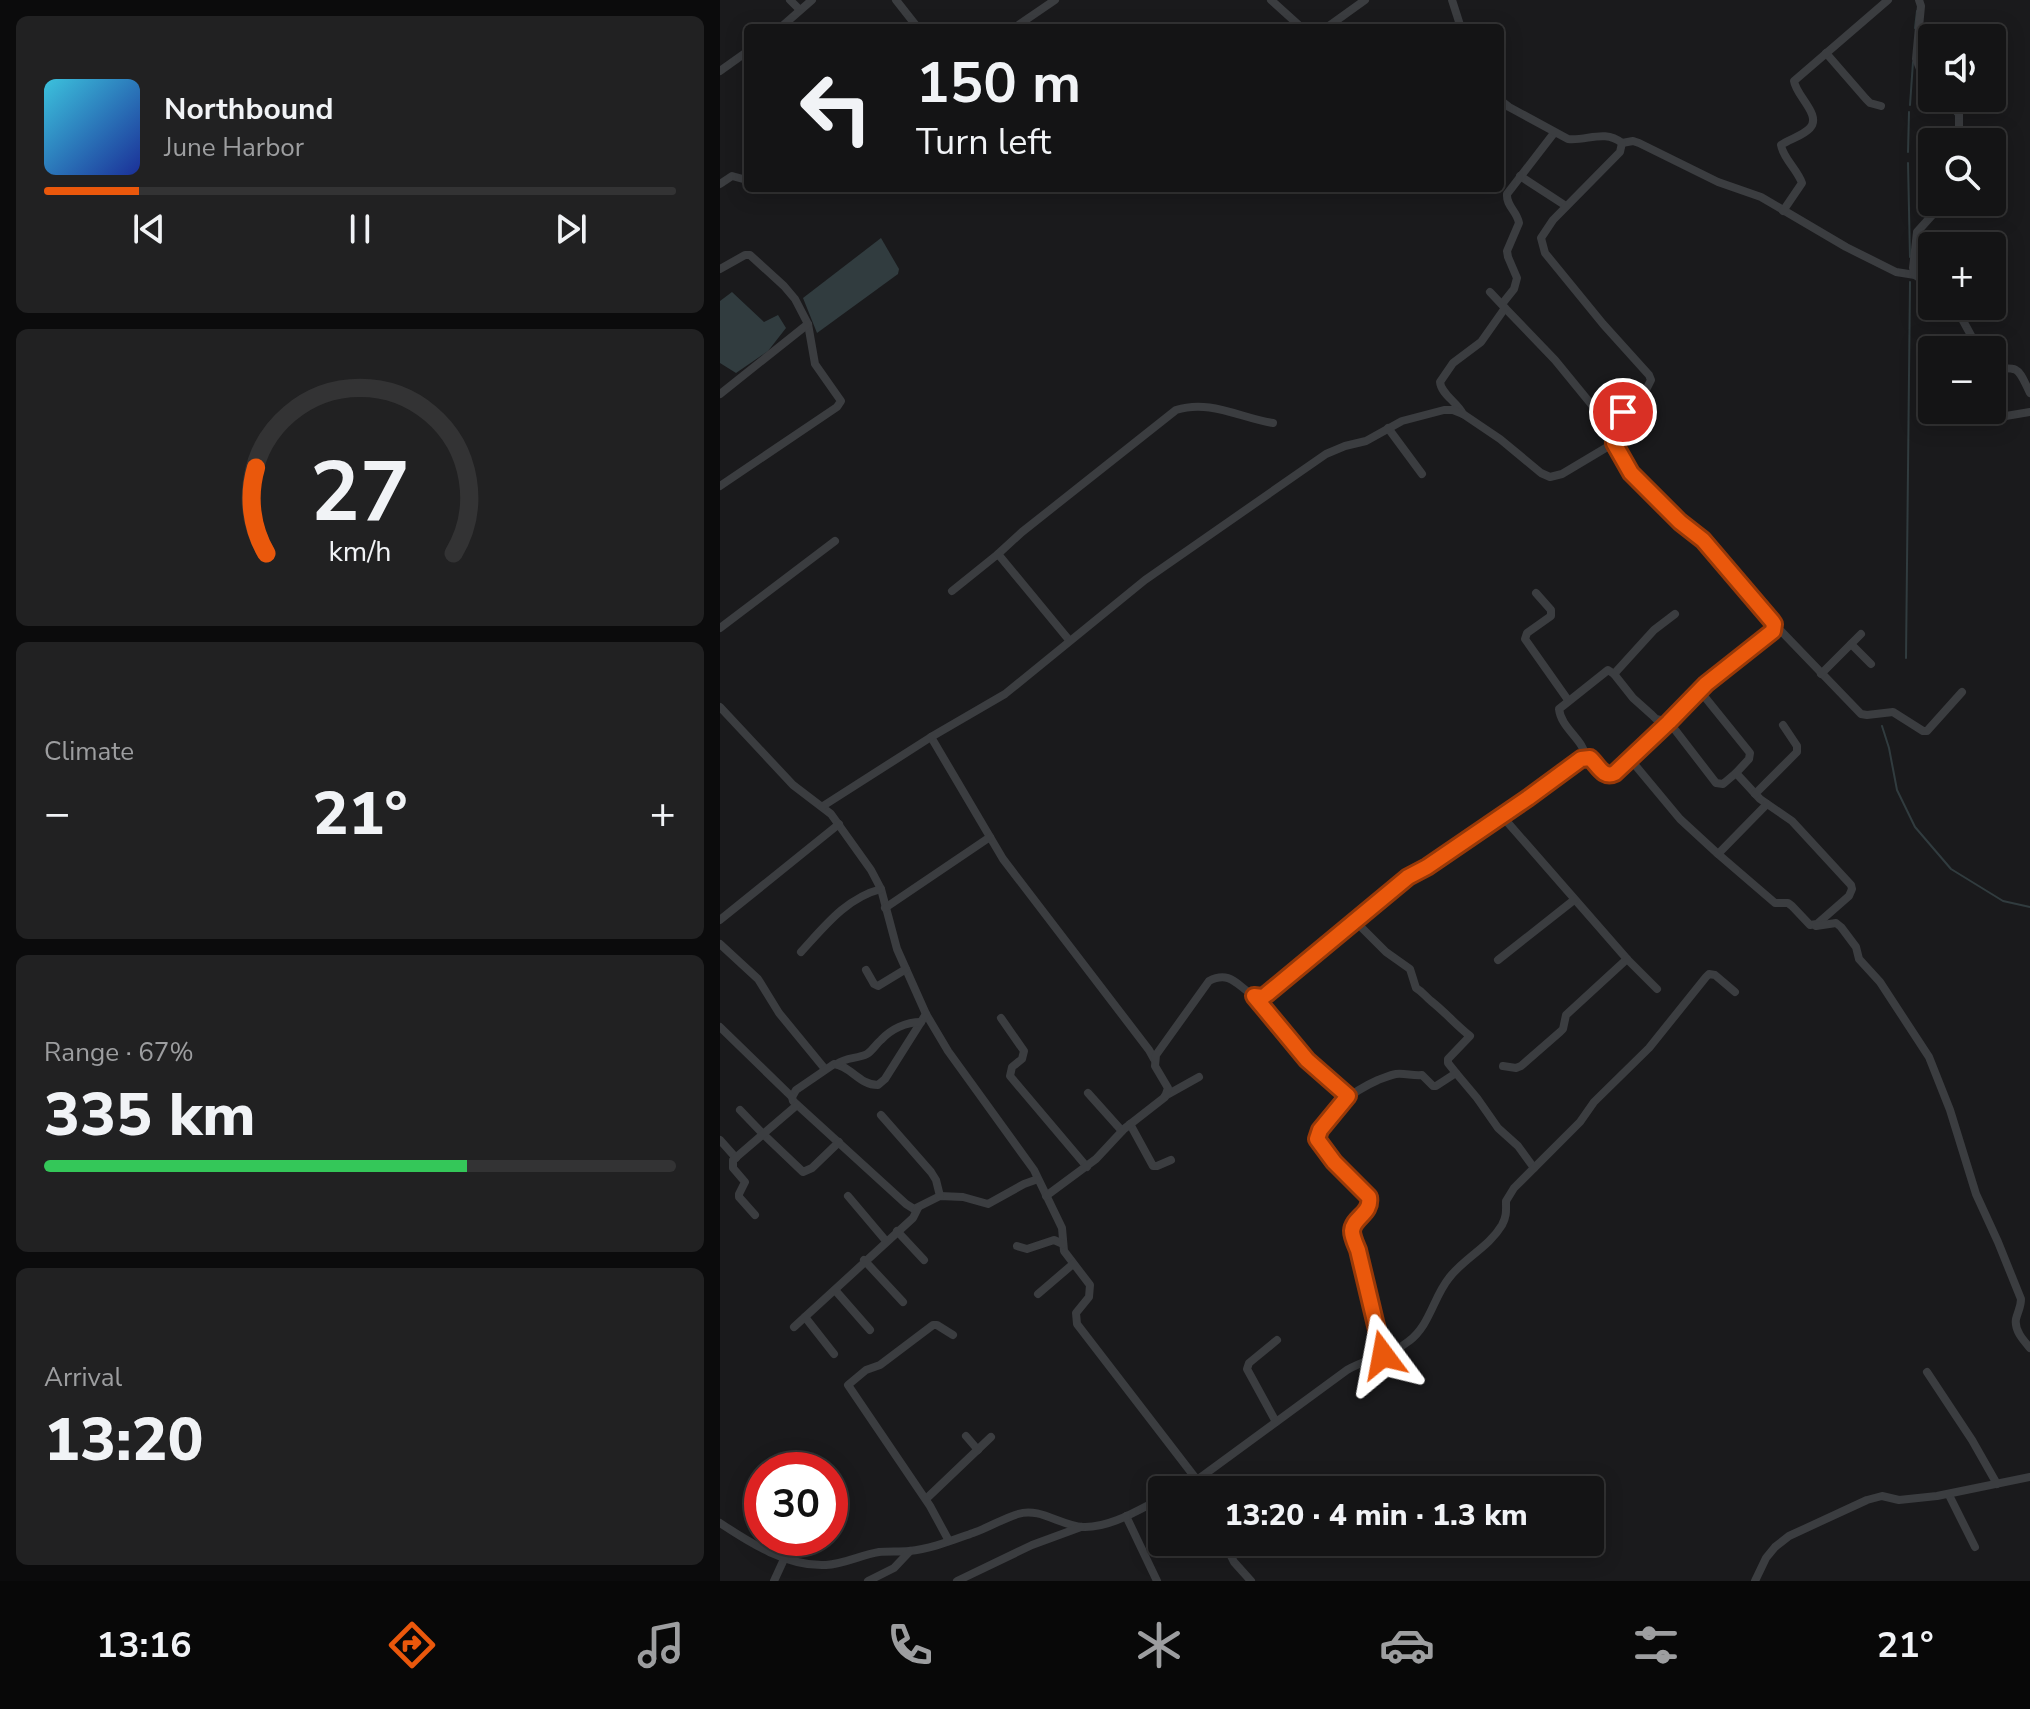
<!DOCTYPE html>
<html lang="en">
<head>
<meta charset="utf-8">
<style>
  :root { --surface:#141415; --page:#212122; --text:#f1f3f6; --muted:#9d9ea0; --line:#333334; --accent:#ea580c }
  body { margin:0; font-family:"Nunito Sans",sans-serif; background:var(--page); color:var(--text); height:100vh; display:flex; flex-direction:column; font-size:30px; white-space:nowrap }
  * { box-sizing:border-box; margin:0 }
  p { font-size:26px; color:var(--muted) }
  .icon { flex:none; width:44px; height:44px; fill:none; stroke:currentColor; stroke-width:2; stroke-linecap:round; stroke-linejoin:round }
  .map { position:relative; flex:1; overflow:hidden }
  .side { display:flex; flex-direction:column; gap:16px; padding:16px; background:#0b0b0c; width:720px }
  .side>* { flex:none }
  .guide { position:absolute; left:24px; top:24px; width:760px; height:168px; border-radius:8px; box-shadow:0 4px 20px #0003,0 0 0 2px var(--line); background:#141415; color:var(--text); overflow:hidden }
  .fabs { position:absolute; left:1198px; top:24px; display:grid; gap:16px }
  .fabs a { display:grid; place-items:center; width:88px; height:88px; border-radius:8px; background:var(--surface); box-shadow:0 4px 20px #0003,0 0 0 2px var(--line); font-size:40px }
  .speed { position:absolute; left:24px; top:1452px; display:flex; gap:16px; font-size:40px; font-weight:700; text-align:center }
  .speed>* { display:grid; place-content:center; width:104px; height:104px; border-radius:50%; background:var(--surface); box-shadow:0 4px 20px #0003,0 0 0 2px var(--line); line-height:1 }
  .speed .limit { border:12px solid #d22; background:#fff; color:#111 }
  .pin { position:absolute; display:grid; place-items:center; width:68px; height:68px; color:#fff; margin:-34px; border:4px solid #fff; border-radius:50%; box-shadow:0 2px 8px #0007 }
  .me { position:absolute; width:88px; margin:-44px; rotate:347deg; stroke-linejoin:round; filter:drop-shadow(0 0 6px #0008) }
  .turn { display:flex; align-items:center; gap:28px; height:168px; padding:0 40px; font-size:36px }
  .turn .icon { width:104px; height:104px; stroke-width:2.5 }
  .turn b { display:block; font-size:56px; line-height:68px }
  .big { font-size:60px; font-weight:800; line-height:1.1 }
  .side .card { flex:1; display:flex; flex-direction:column; justify-content:center; gap:12px; min-width:0; padding:0 28px; border-radius:12px; background:var(--page) }
  .side .dial { align-items:center; gap:0 }
  .dial svg { height:208px; overflow:visible; fill:none; stroke:var(--line); stroke-width:7; stroke-linecap:round; text-anchor:middle }
  .dial text { fill:var(--text); stroke:none }
  .song { display:flex; align-items:center; gap:24px }
  .cover { width:96px; height:96px; border-radius:12px; background:linear-gradient(135deg,hsl(190 70% 55%),hsl(230 70% 35%)) }
  .played { height:8px; border-radius:4px; background:linear-gradient(90deg,var(--accent) 15%,var(--line) 15%) }
  .keys { display:flex; justify-content:space-around; direction:ltr }
  .heat { display:flex; justify-content:space-between; align-items:center; font-size:44px; direction:ltr }
  .charge { height:12px; border-radius:6px; background:linear-gradient(90deg,#34c759 67%,var(--line) 0) }
  .trip { position:absolute; left:428px; top:1476px; width:456px; height:80px; border-radius:8px; background:var(--surface); box-shadow:0 4px 20px #0003,0 0 0 2px var(--line); font-weight:800; line-height:80px; text-align:center }
  .menu { display:flex; height:128px; justify-content:space-around; align-items:center; background:#080808; color:var(--muted) }
  .menu .icon { width:56px; height:56px }
  .menu .on { color:var(--accent) }
  .menu b { font-size:36px; color:var(--text) }
  main { display:flex; flex:1; min-height:0 }
  .map>svg:first-child { display:block }
  .water { fill:#313c3f }
  .lines { fill:none; stroke-linecap:round; stroke-linejoin:round }
  .stream { stroke:#313c3f; stroke-width:2 }
  .street { stroke:#3b3d40; stroke-width:8 }
  .route-casing { stroke:#983908; stroke-width:20 }
  .route { stroke:#ea580c; stroke-width:14 }
</style>
</head>
<body>
<main>
<section class="side">
<div class="card">
<div class="song"><i class="cover"></i><div><b>Northbound</b><p>June Harbor</p></div></div>
<div class="played"></div>
<div class="keys"><svg class="icon" aria-label="previous" viewBox="0 0 24 24"><path d="M18 5L8 12l10 7zM5 5v14"/></svg><svg class="icon" aria-label="pause" viewBox="0 0 24 24"><path d="M8 5v14M16 5v14"/></svg><svg class="icon" aria-label="next" viewBox="0 0 24 24"><path d="M6 5l10 7-10 7zM19 5v14"/></svg></div>
</div>
<div class="card dial"><svg viewBox="0 0 100 80">
<path d="M14 69A42 42 0 1 1 86 69"/>
<path d="M14 69A42 42 0 0 1 10 36" stroke="#ea580c"/>
<text x="50" y="56" font-size="32" font-weight="700">27</text>
<text x="50" y="72" font-size="11">km/h</text>
</svg></div>
<div class="card"><p>Climate</p>
<div class="heat"><a>−</a><b class="big">21°</b><a>+</a></div>
</div>
<div class="card"><p>Range · 67%</p><b class="big">335 km</b><div class="charge"></div></div>
<div class="card"><p>Arrival</p><b class="big">13:20</b></div>
</section>
<div class="map">
<svg width="1310" height="1581" viewBox="0 0 1310 1581">
  <rect width="100%" height="100%" fill="#1a1a1c"/>
  <g class="water">
    <path d="M161,238L179,269L178,274L97,333L83,298Z"/>
    <path d="M12,292L44,322L58,315L66,328L48,351L16,373L0,363V301Z"/>
  </g>
  <g class="lines">
    <g class="stream">
      <path d="M1195,28L1197,11"/>
      <path d="M1190,105L1193,62"/>
      <path d="M1188,152L1189,112"/>
      <path d="M1188,163L1190,257"/>
      <path d="M1186,658L1190,282"/>
      <path d="M1162,726L1169,748L1177,790L1195,827L1231,869L1283,901L1310,907"/>
    </g>
    <g class="street">
      <path d="M70,0L80,10"/>
      <path d="M176,0L198,28"/>
      <path d="M551,0L582,28"/>
      <path d="M732,0L741,28"/>
      <path d="M1199,0L1201,6L1196,59L1200,69L1212,83"/>
      <path d="M60,28L92,0"/>
      <path d="M294,28L335,0"/>
      <path d="M606,28L645,0"/>
      <path d="M1106,53L1146,99L1150,103L1161,106"/>
      <path d="M0,71L28,51"/>
      <path d="M1225,98L1239,114V142"/>
      <path d="M902,143L913,141L919,143L998,182L1041,197L1126,247L1176,272L1195,275"/>
      <path d="M800,176L846,206"/>
      <path d="M0,184L12,176L23,179"/>
      <path d="M1063,211L1082,183C1077,169 1063,158 1061,145C1069,139 1083,136 1090,128C1102,115 1076,96 1074,81L1168,0"/>
      <path d="M0,269L25,255H30L64,286L75,299L88,324L95,364L121,401L117,407L0,486"/>
      <path d="M1212,287L1195,275L1193,268L1197,232L1224,202"/>
      <path d="M782,304L794,289L797,278L788,257L787,251L799,223C797,211 786,206 787,194L834,133"/>
      <path d="M1235,306L1259,350"/>
      <path d="M785,308L835,360L880,415L899,431"/>
      <path d="M1272,369C1301,366 1298,369 1310,393"/>
      <path d="M0,394L88,324"/>
      <path d="M1265,410L1269,417L1274,418L1310,412"/>
      <path d="M743,414C737,402 721,394 720,382L733,363L761,342L785,308L770,292"/>
      <path d="M668,428L702,474"/>
      <path d="M278,554L302,532L456,410C490,399 520,418 553,423"/>
      <path d="M232,591L278,554L349,640"/>
      <path d="M816,593L831,610V616L807,633L805,639L848,700"/>
      <path d="M1054,627L1062,632L1141,714L1147,715L1173,712L1203,731H1207L1242,692"/>
      <path d="M0,628L115,541"/>
      <path d="M1131,644L1151,664"/>
      <path d="M894,674L934,630L955,614"/>
      <path d="M1101,674L1141,634"/>
      <path d="M0,707L73,785L111,814L151,870L161,889L177,949L206,1014L228,1051L314,1170L342,1228L344,1251L370,1285L369,1297L356,1313L357,1324L477,1480L478,1484L475,1490"/>
      <path d="M211,737L283,859L429,1050L434,1059"/>
      <path d="M866,757C863,739 841,728 839,709L888,670L894,674L913,698L932,715L936,719L949,722L996,783L1003,784L1016,773"/>
      <path d="M910,759L960,819L998,854L1055,903H1068L1072,906L1090,925L1097,924L1129,896L1132,889L1131,885L1072,821L1040,799L1016,773L1029,759L1030,753L980,691"/>
      <path d="M1035,794L1077,752V746L1063,725"/>
      <path d="M103,806L211,737L285,694L425,580L606,454L625,446L646,441L682,421L724,410H733L743,414L780,439L821,473L830,477L842,474L894,443C901,433 898,422 903,412L927,388L931,380L929,375L883,324L825,253L821,238L833,220L900,152L902,143C884,129 868,141 848,139L789,107L780,100"/>
      <path d="M782,816L907,959L846,1015L843,1029L840,1032L801,1066L796,1068L783,1066"/>
      <path d="M998,854L1047,804"/>
      <path d="M165,908L270,837"/>
      <path d="M0,920L119,824"/>
      <path d="M635,921L666,952L690,969L696,988C703,992 705,996 711,1001C725,1012 736,1025 750,1036L728,1059V1063L736,1073L716,1086H713L702,1075C693,1076 685,1073 676,1074C670,1075 664,1078 658,1080C631,1092 612,1108 598,1135C599,1154 635,1183 649,1197C652,1214 634,1217 632,1231C632,1237 636,1245 638,1250L663,1355"/>
      <path d="M1096,926L1116,923L1121,927L1136,947L1139,959L1160,982L1209,1057L1230,1110L1256,1194L1278,1242L1301,1299C1301,1307 1298,1311 1296,1319C1294,1330 1303,1340 1310,1348"/>
      <path d="M0,944L38,979L59,1013L105,1069"/>
      <path d="M81,952C104,927 126,898 161,889"/>
      <path d="M907,959L937,989"/>
      <path d="M778,960L854,900"/>
      <path d="M146,970L154,984L158,986L186,969"/>
      <path d="M534,996L587,1060L628,1096"/>
      <path d="M206,1014L165,1079L158,1085C139,1085 131,1066 114,1064L76,1090L72,1097L73,1101L186,1204L194,1209L220,1196L243,1197L268,1204L304,1184L318,1179"/>
      <path d="M281,1018L304,1051L302,1059L292,1067L290,1076L367,1167"/>
      <path d="M0,1027L72,1097"/>
      <path d="M117,1064C126,1057 137,1059 147,1054C153,1050 156,1044 161,1040C171,1029 186,1022 201,1022"/>
      <path d="M736,1073L757,1098L778,1128L798,1146L814,1168"/>
      <path d="M368,1093L402,1131"/>
      <path d="M445,1096L479,1077"/>
      <path d="M20,1110L43,1134L83,1172L92,1168L119,1142"/>
      <path d="M161,1115L211,1172L216,1180L220,1196"/>
      <path d="M410,1124L433,1166H437L451,1160"/>
      <path d="M0,1140L16,1158"/>
      <path d="M128,1196L166,1241"/>
      <path d="M326,1196L376,1159L404,1129L445,1097L448,1088L435,1066L436,1055L489,981C516,967 521,997 543,997L688,877L707,867L808,798L861,759L870,758C878,765 883,778 895,773L949,722L986,684L1053,631L1054,627L1052,621L983,540L960,522L911,473L894,443"/>
      <path d="M35,1215L19,1197V1194L25,1182L13,1168V1160L77,1105"/>
      <path d="M177,1231L204,1260"/>
      <path d="M297,1246L307,1249L334,1240L343,1244"/>
      <path d="M144,1260L183,1302"/>
      <path d="M115,1290L150,1330"/>
      <path d="M318,1294L353,1264"/>
      <path d="M85,1317L114,1354"/>
      <path d="M74,1327L193,1218L198,1208"/>
      <path d="M1207,1372L1252,1440L1277,1484"/>
      <path d="M556,1422L527,1369L529,1363L557,1340"/>
      <path d="M246,1436L258,1450"/>
      <path d="M477,1480L627,1370C647,1358 671,1356 689,1341C710,1325 713,1298 729,1278C744,1258 769,1247 782,1225C787,1216 786,1210 786,1201L794,1188L860,1122L874,1102L929,1048L986,977L989,974L995,975L1015,992"/>
      <path d="M1229,1495L1255,1547"/>
      <path d="M206,1499L271,1437"/>
      <path d="M406,1516L437,1581"/>
      <path d="M0,1523C30,1543 68,1567 106,1565C124,1564 141,1555 159,1552C169,1551 179,1552 189,1551C211,1549 233,1540 253,1533C268,1528 284,1518 298,1514C320,1507 341,1526 363,1527C390,1528 418,1510 442,1498"/>
      <path d="M229,1541L210,1506L128,1385L146,1370L160,1365L213,1325H217L233,1335"/>
      <path d="M504,1542L514,1562L531,1581"/>
      <path d="M54,1581L65,1557"/>
      <path d="M148,1581L174,1568L190,1551"/>
      <path d="M237,1581L312,1545L361,1527"/>
      <path d="M1035,1581L1046,1558L1055,1547L1069,1536L1147,1500L1162,1496L1179,1500L1217,1496L1310,1477"/>
    </g>
  </g>
  <g class="lines">
    <defs>
      <path id="route" d="M663,1355L638,1250C636,1245 632,1237 632,1231C633,1217 652,1214 649,1197L614,1162L597,1139L600,1130L628,1096L587,1060L534,996L543,997L547,994L688,877L707,867L808,798L861,759L870,758C878,765 883,779 895,773L949,722L986,684L1053,631L1054,624L1052,621L983,540L960,522L911,473L894,443C901,433 898,422 903,412"/>
    </defs>
    <use href="#route" class="route-casing"/>
    <use href="#route" class="route"/>
  </g>
</svg>
<div class="fabs">
<a><svg class="icon" aria-label="sound" viewBox="0 0 24 24"><path d="M4 9h4l5-4v14l-5-4H4zM17 9q2 3 0 6"/></svg></a>
<a><svg class="icon" aria-label="search" viewBox="0 0 24 24"><circle cx="10" cy="10" r="6"/><path d="M15 15l6 6"/></svg></a>
<a>+</a>
<a>−</a>
</div>
<div class="speed"><div class="limit">30</div></div>
<div class="pin" style="left:903px;top:412px;background:#d93025"><svg class="icon" aria-label="arrive" viewBox="0 0 24 24"><path d="M6 21V4h12l-3 4 3 4H6"/></svg></div>
<svg class="me" style="left:663px;top:1355px" viewBox="-20 -20 40 40"><path d="M0-17L14 15 0 8-14 15z" fill="#ea580c" stroke="#fff" stroke-width="4"/></svg>
<div class="trip">13:20 · 4 min · 1.3 km</div>
<div class="guide">
<div class="turn"><svg class="icon" aria-label="left" viewBox="0 0 24 24"><path d="M17 20v-9H6M10 6l-5 5 5 5"/></svg><div><b>150 m</b>Turn left</div></div>
</div>
</div>
</main>
<nav class="menu">
<b>13:16</b>
<svg class="icon on" aria-label="directions" viewBox="0 0 24 24"><path d="M12 3l9 9-9 9-9-9zM9 14v-3h6M13 9l2 2-2 2"/></svg>
<svg class="icon" aria-label="music" viewBox="0 0 24 24"><path d="M9 18V5l10-2v13"/><circle cx="6" cy="18" r="3"/><circle cx="16" cy="16" r="3"/></svg>
<svg class="icon" aria-label="phone" viewBox="0 0 24 24"><path d="M5 4h4l2 5-3 2q2 4 5 5l2-3 5 2v4C11 20 4 13 5 4z"/></svg>
<svg class="icon" aria-label="climate" viewBox="0 0 24 24"><path d="M12 3v18M4 7l16 10M4 17L20 7"/></svg>
<svg class="icon" aria-label="car" viewBox="0 0 24 24"><path d="M5 17H2v-5l4-1 3-4h7l3 4 3 1v5h-3M9 17h6M6 11h13"/><circle cx="7" cy="17" r="2"/><circle cx="17" cy="17" r="2"/></svg>
<svg class="icon" aria-label="filters" viewBox="0 0 24 24"><path d="M4 7h16M4 17h16"/><circle cx="9" cy="7" r="2"/><circle cx="15" cy="17" r="2"/></svg>
<b>21°</b>
</nav>
</body>
</html>
